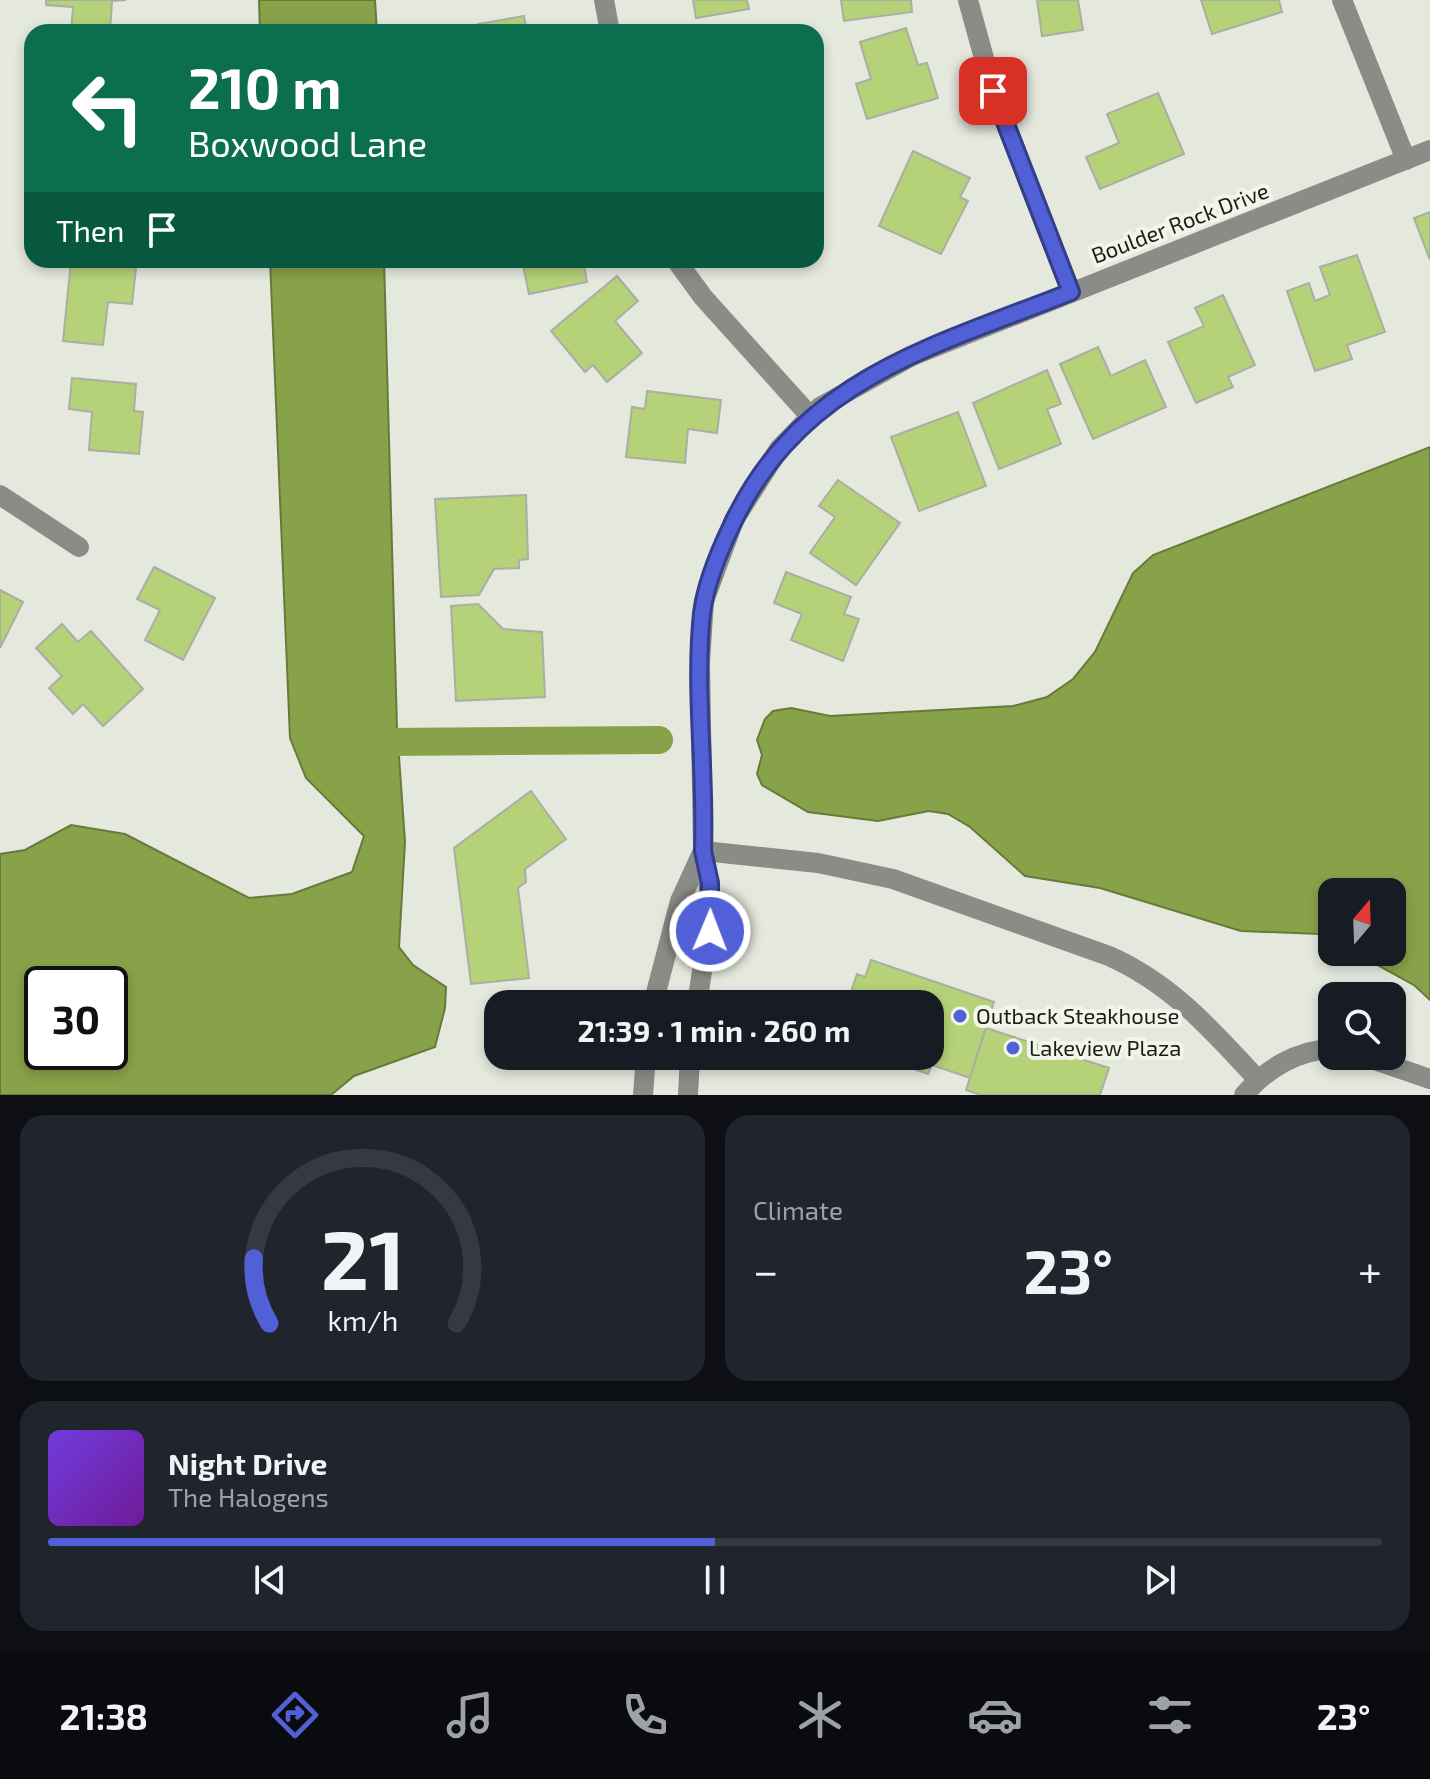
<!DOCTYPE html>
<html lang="en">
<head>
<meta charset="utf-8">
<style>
  :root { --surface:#171b24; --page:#20242c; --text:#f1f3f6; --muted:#9ea1a6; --line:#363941; --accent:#5160d6 }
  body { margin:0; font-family:"Exo 2",sans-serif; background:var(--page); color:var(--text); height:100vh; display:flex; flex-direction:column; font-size:30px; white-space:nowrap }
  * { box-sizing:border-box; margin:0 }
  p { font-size:26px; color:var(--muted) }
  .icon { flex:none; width:44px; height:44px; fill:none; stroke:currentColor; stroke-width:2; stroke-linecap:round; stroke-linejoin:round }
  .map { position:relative; height:1095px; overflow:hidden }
  .side { display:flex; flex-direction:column; gap:20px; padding:20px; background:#0d0f14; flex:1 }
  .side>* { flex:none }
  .guide { position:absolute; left:24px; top:24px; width:800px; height:244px; border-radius:24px; box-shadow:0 4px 12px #0003; background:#0b6e4f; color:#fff; overflow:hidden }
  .needle { width:52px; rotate:19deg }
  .fabs { position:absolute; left:1318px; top:878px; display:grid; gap:16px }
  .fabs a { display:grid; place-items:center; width:88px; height:88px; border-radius:16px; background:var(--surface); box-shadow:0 4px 12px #0003; font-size:40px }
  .speed { position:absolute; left:24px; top:966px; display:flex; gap:16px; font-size:40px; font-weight:700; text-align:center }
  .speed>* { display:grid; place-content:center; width:104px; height:104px; border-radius:50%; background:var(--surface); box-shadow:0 4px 12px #0003; line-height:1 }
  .speed .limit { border:4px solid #111; border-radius:12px; background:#fff; color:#111 }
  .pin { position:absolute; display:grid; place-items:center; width:68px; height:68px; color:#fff; margin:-34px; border-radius:16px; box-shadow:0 4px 12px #0006 }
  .me { position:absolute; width:88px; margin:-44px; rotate:1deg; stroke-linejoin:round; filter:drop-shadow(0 0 6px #0008) }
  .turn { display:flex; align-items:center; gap:28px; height:168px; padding:0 32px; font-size:36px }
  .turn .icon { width:104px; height:104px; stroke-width:2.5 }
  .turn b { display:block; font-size:56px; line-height:68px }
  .then { display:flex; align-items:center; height:76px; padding:0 32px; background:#0003; gap:16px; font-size:30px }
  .big { font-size:60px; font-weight:700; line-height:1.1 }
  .side .card { flex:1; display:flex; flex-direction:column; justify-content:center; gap:12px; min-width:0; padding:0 28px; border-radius:24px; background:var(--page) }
  .side .dial { align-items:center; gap:0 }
  .dial svg { height:208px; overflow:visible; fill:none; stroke:var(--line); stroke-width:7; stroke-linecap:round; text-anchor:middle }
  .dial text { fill:var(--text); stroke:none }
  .song { display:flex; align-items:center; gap:24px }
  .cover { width:96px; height:96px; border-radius:12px; background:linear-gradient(135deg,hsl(260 70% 55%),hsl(280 70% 35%)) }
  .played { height:8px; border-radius:4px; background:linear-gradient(90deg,var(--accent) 50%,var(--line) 50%) }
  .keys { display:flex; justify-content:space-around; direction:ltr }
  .heat { display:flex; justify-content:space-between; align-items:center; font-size:44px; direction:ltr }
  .side .tiles { flex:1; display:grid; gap:20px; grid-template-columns:1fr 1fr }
  .card:last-child { grid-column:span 2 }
  .trip { position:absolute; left:484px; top:990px; width:460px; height:80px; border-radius:24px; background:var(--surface); box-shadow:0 4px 12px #0003; font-weight:700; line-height:80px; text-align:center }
  .tab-bar { display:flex; height:128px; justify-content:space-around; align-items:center; background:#090b0e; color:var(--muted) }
  .tab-bar .icon { width:56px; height:56px }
  .tab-bar .current { color:var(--accent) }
  .tab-bar b { font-size:36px; color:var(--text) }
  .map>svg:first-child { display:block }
  .water { fill:#88a249; stroke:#687a3b; stroke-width:2; fill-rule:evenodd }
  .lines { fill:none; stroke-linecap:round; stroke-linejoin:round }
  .canal { stroke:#88a249; stroke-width:28 }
  .building { fill:#b5d278; stroke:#aaaea3; stroke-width:2 }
  .minor { stroke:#8a8c87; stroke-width:20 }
  .route-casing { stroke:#353e8b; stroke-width:20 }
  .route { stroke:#5160d6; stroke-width:14 }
  .poi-dot { fill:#5160d6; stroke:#f1f5ea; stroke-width:3 }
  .labels { text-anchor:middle; stroke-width:8; stroke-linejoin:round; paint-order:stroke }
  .street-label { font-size:22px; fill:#1c1d19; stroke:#f1f5ea }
  .poi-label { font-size:22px; fill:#1c1d19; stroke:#f1f5ea; text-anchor:start }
</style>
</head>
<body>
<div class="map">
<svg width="1430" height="1095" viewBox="0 0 1430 1095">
  <rect width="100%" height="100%" fill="#e4e8dd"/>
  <g class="water">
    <path d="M259,0H375L377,32H260Z"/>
    <path d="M270,260H384L397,728L405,842L399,947L413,965L446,987L445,1008L435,1047L354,1076L331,1095H0V854L25,850L71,825L125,834L249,898L292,894L352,872L364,836L306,778L290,738ZM110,984V1052H42V984Z"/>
    <path d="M1430,447V1000L1414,985L1354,952H1392V892H1332V940L1320,934L1241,931L1100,888L1025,876L970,827L948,814L929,811L878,821L808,812L762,785L757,774L762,755L757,740L765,719L773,711L791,708L830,716L1013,706L1047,697L1073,679L1095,652L1133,573L1153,555Z"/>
  </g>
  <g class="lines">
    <path class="canal" d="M386,742L659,740"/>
  </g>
  <g class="building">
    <path d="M46,0H126L112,1L110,32H71L73,7L46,5Z"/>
    <path d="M693,0H747L749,9L696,18Z"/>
    <path d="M841,0H911L912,12L844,21Z"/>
    <path d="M1037,0H1078L1083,30L1042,36Z"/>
    <path d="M1201,0H1279L1282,12L1212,34Z"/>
    <path d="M524,16L527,32H480L478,24Z"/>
    <path d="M906,28L918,65L927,63L938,98L867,119L856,84L871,79L860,42Z"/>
    <path d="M1158,93L1184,154L1100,189L1086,157L1119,143L1107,114Z"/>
    <path d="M913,151L970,178L960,197L968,201L941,254L879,226Z"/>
    <path d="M1430,212V260L1414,218Z"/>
    <path d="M1357,255L1385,332L1347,345L1352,359L1315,371L1287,291L1309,283L1315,301L1330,295L1320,267Z"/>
    <path d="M522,260H568L569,263L583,260L587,282L529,294Z"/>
    <path d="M71,261L136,268L132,304L108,302L103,345L63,341Z"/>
    <path d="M617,276L638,301L615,321L642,353L607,382L593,365L585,372L551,331Z"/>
    <path d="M1223,295L1255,365L1228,377L1233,387L1196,403L1168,342L1204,326L1195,308Z"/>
    <path d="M1098,347L1111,376L1145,360L1166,407L1093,439L1060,364Z"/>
    <path d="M1047,370L1061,404L1047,409L1061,444L999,469L973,403Z"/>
    <path d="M72,378L136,384L134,411L143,412L139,454L89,450L92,412L69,409Z"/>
    <path d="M647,391L721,400L717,433L688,429L685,463L626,457L632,407L645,409Z"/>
    <path d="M958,412L986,486L919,511L891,437Z"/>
    <path d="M838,480L900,523L856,585L810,553L835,517L819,506Z"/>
    <path d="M526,495L528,559L519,560V568L494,569L479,595L441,597L435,499Z"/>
    <path d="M154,567L215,598L183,660L145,640L160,610L137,599Z"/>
    <path d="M786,572L851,597L844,614L859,619L843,661L791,640L802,614L774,603Z"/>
    <path d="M0,590L23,602L0,648Z"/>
    <path d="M478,604L503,629L542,632L545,697L456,701L451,606Z"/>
    <path d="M62,624L78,642L91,631L143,689L103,726L83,704L73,714L49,688L62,676L36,648Z"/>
    <path d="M531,791L566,839L525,869L526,882L518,888L529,978L471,984L454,848Z"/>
    <path d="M871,960L994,1002L970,1078L932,1065L928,1074L877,1056H930V1004H847L857,974L865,977Z"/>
    <path d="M986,1028L1109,1068L1100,1095H981L966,1090Z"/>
  </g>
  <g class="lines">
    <g class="minor">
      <path d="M604,0L610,32"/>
      <path d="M968,0L993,91L1071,292"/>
      <path d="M1342,0L1406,160"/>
      <path d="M676,260L703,297L810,416"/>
      <path d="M0,495L79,547"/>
      <path d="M703,851L818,863L893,879L1109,956C1172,984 1213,1031 1258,1080"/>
      <path d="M653,1004L680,901L703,851"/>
      <path d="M697,1004L712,906L703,851L700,662L704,601L734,520L779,449L820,407L912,356L1430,150"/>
      <path d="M1363,1056L1430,1079"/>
      <path d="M643,1095L646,1056"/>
      <path d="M688,1095L690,1056"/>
      <path d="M1244,1095C1266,1069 1297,1050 1332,1049"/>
    </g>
  </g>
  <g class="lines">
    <defs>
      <path id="route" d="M710,931V883L703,851C706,772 694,691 702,613C706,583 718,554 731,527C799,379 932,347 1071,292L993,91"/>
    </defs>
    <use href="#route" class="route-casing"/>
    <use href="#route" class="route"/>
  </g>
  <g class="poi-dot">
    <circle cx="960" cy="1016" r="8"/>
    <circle cx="1013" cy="1048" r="8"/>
  </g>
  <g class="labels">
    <g class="street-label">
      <text transform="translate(1180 223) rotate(-21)" y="8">Boulder Rock Drive</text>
    </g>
    <g class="poi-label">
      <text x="976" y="1024">Outback Steakhouse</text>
      <text x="1029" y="1056">Lakeview Plaza</text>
    </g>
  </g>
</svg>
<div class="fabs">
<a><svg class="needle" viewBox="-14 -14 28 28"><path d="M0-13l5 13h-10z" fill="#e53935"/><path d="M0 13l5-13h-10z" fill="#9ea1a6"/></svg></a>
<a><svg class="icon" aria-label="search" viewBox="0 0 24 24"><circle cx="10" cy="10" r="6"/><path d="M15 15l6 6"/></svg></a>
</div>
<div class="speed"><div class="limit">30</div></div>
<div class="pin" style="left:993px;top:91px;background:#d93025"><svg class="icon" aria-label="arrive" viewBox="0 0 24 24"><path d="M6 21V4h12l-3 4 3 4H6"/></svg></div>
<svg class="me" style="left:710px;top:931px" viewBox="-20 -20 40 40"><circle r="17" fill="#5160d6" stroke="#fff" stroke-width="3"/><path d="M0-11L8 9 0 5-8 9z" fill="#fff"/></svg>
<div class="trip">21:39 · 1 min · 260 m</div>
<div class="guide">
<div class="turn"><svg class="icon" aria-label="left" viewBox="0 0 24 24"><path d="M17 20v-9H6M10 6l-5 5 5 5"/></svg><div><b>210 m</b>Boxwood Lane</div></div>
<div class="then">Then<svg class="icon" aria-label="arrive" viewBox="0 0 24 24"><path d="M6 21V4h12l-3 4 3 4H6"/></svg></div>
</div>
</div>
<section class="side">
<div class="tiles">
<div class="card dial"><svg viewBox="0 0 100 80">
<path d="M14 69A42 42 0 1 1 86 69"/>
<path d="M14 69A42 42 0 0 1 8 44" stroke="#5160d6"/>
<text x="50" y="56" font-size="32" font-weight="700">21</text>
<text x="50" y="72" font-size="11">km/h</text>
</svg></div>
<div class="card"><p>Climate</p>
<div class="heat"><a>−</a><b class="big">23°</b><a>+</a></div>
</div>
<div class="card">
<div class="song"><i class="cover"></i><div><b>Night Drive</b><p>The Halogens</p></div></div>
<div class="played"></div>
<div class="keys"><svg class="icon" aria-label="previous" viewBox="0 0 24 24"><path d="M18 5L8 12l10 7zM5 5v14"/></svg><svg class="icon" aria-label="pause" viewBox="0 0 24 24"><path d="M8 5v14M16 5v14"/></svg><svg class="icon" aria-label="next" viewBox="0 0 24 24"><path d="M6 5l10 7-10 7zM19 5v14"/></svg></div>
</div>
</div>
</section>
<nav class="tab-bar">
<b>21:38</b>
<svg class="icon current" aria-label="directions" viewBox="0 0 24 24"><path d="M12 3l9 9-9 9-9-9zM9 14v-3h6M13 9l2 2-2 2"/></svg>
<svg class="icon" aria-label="music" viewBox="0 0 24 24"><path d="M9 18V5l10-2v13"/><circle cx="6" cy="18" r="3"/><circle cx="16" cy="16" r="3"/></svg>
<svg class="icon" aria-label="phone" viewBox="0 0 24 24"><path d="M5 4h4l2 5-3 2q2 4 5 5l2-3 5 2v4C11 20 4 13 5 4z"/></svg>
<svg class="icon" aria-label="climate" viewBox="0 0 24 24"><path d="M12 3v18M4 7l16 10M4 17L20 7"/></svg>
<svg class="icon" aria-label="car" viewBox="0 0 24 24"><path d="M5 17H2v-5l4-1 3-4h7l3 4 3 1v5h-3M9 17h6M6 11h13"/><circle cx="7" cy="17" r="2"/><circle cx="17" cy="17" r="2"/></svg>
<svg class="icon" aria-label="filters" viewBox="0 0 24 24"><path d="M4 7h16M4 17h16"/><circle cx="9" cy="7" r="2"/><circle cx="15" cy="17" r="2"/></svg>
<b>23°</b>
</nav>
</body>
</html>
